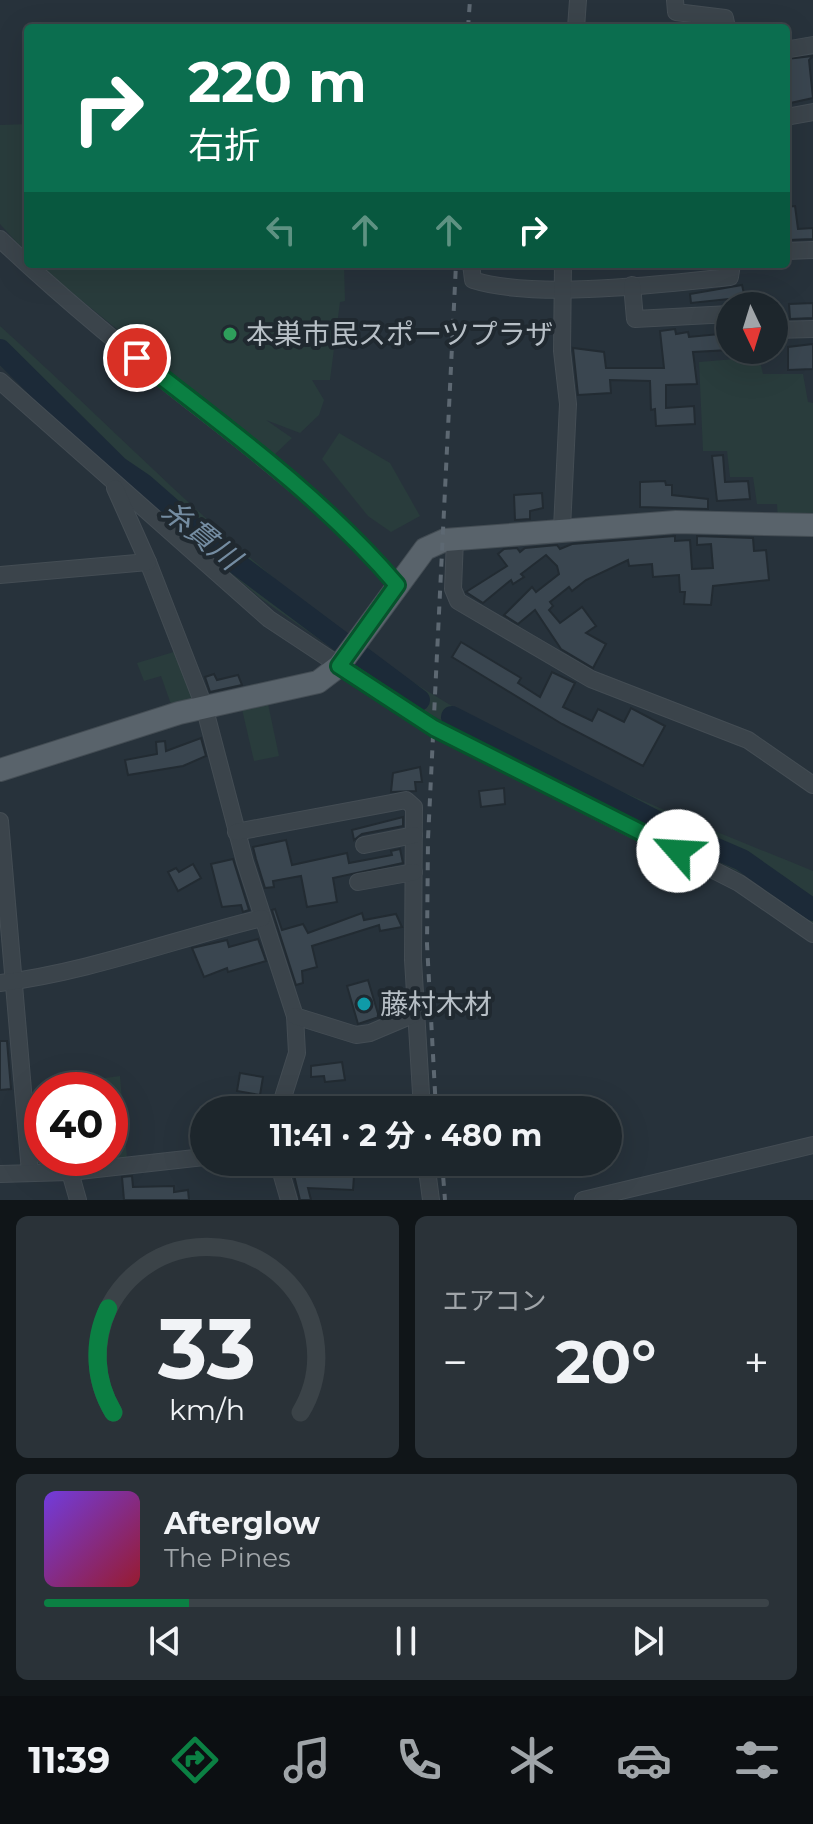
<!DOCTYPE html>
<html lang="ja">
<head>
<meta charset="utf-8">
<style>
  :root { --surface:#1d262c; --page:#2a3238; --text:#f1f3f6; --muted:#a0a5a9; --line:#3b4348; --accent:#0b8043 }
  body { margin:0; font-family:Montserrat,"Noto Sans JP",sans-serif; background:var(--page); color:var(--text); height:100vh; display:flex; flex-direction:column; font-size:30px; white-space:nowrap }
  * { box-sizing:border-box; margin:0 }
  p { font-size:26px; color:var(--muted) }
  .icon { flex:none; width:44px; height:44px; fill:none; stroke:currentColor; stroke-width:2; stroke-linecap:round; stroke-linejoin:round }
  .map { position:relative; height:1200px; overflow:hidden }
  .sheet { display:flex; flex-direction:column; gap:16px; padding:16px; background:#101518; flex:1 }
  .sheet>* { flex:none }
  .top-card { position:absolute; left:24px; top:24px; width:766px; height:244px; border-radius:8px; box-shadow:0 8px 32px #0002,0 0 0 2px var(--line); background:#0b6e4f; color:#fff; overflow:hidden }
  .needle { width:52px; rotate:176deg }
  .buttons { position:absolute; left:716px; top:292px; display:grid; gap:16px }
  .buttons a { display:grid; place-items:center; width:72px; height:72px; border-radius:50%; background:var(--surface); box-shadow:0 8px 32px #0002,0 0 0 2px var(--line); font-size:40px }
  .speed { position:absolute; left:24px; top:1072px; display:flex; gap:16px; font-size:40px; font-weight:700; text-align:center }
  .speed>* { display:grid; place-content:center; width:104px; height:104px; border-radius:50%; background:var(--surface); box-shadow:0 8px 32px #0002,0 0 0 2px var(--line); line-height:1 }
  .speed .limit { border:12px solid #d22; background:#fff; color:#111 }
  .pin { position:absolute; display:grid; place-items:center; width:68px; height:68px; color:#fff; margin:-34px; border:4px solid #fff; border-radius:50%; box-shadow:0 2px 8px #0007 }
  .me { position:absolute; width:88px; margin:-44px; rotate:296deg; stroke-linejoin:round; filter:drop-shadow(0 0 6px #0008) }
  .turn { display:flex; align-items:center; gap:28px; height:168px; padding:0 32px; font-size:36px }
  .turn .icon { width:104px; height:104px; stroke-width:2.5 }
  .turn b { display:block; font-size:56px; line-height:68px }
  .lanes { display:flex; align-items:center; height:76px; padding:0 32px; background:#0003; justify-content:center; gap:40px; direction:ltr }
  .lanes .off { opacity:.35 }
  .big { font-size:60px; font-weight:700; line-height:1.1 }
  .sheet .card { flex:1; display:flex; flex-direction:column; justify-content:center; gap:12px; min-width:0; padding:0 28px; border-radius:12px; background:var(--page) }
  .sheet .dial { align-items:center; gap:0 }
  .dial svg { height:208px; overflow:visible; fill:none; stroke:var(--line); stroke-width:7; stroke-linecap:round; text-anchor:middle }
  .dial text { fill:var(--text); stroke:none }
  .song { display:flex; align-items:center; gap:24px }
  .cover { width:96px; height:96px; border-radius:12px; background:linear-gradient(135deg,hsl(260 70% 55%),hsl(350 70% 35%)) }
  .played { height:8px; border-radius:4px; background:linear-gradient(90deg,var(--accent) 20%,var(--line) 20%) }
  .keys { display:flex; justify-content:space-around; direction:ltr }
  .heat { display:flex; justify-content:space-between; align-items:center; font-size:44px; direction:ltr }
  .sheet .tiles { flex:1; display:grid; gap:16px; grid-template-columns:1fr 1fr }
  .card:last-child { grid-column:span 2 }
  .trip { position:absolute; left:190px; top:1096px; width:432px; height:80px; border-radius:40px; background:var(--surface); box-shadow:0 8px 32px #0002,0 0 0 2px var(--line); font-weight:700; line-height:80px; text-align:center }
  .tab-bar { display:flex; height:128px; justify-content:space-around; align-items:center; background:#0c0f12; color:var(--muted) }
  .tab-bar .icon { width:56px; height:56px }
  .tab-bar .selected { color:var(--accent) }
  .tab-bar b { font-size:36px; color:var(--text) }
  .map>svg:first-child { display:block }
  .green { fill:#293c3c }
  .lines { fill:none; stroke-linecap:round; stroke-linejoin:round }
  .river { stroke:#1c2a38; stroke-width:22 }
  .building { fill:#3a4650; stroke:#222b32; stroke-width:2 }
  .minor-casing { stroke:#444d54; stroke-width:18 }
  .major-casing { stroke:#444d54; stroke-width:24 }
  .minor { stroke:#3b444b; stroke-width:16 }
  .major { stroke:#59636b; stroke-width:22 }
  .rail { stroke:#5d6872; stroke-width:4; stroke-dasharray:8 8; stroke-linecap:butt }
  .route-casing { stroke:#07532c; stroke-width:20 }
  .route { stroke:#0b8043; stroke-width:14 }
  .leisure-dot { fill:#2e9e5b; stroke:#202930; stroke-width:3 }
  .culture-dot { fill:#0f9aa8; stroke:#202930; stroke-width:3 }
  .labels { text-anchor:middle; stroke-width:8; stroke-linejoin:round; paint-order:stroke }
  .poi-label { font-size:28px; fill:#b7bfc6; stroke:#202930; text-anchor:start }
  .water-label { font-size:30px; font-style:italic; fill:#748ca1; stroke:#202930 }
</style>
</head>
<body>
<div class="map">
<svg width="813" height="1200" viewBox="0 0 813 1200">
  <rect width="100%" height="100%" fill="#27323b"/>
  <g class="green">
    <path d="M28,124V255L0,224V125Z"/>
    <path d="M36,264H344L345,301L340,302L330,380H312L324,400L319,415L300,433L266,420L292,438L274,455Z"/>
    <path d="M0,326C116,430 223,544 348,637C487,742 653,806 813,871V924L749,877L536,771L415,706L260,598L107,467L0,366Z"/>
    <path d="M759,357L763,374H803L808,402L813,403V521L778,524L777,504H757L753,477H730L727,451H703L699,362Z"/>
    <path d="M339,433L390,463L420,516L391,532L368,516L322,459Z"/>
    <path d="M177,651L196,702L173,710L161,676L144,681L137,663Z"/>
    <path d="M267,699L279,756L254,761L241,705Z"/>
    <path d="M120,1076L127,1159L96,1161L95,1158H110V1090H76L74,1082Z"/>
  </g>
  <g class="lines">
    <g class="river">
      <path d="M0,350L118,467L143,484L216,548L419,700"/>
      <path d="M452,717L675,831L742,860L813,910"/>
    </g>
  </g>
  <g class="building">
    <path d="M813,56L809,60L813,98L786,104V59Z"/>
    <path d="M795,206L798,229L813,228V239L788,240L786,207Z"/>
    <path d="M742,285L747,306L728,303V299L691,303L690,294Z"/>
    <path d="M813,303V318L790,319L789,304Z"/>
    <path d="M675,329L676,334L688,332L689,337L730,333V350L693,352L697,384L666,385V408L694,406L695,424L656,426L655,409L651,410L650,381L610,380L611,393L578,395L573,348L604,352L606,368H664L660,331Z"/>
    <path d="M813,344V369L788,370V347Z"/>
    <path d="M723,455L725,482L748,481L750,499L717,501L712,456Z"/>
    <path d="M665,481L666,485H672V495L708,499V509L640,507V482Z"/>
    <path d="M542,493L543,508L530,511V519L515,520L514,495Z"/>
    <path d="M675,536V541L690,540L692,569L713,568L711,544L697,545V536L753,538L754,551L766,550L769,580L713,586L711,605L684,604L685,592H680L679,575L653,577L652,564L629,566L628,560L586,580L572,591L569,587L550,602L553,606L549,610L560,623L582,607L596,626L586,633L606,644L593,668L561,649L535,610L518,624L504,615L532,587L536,592L559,574L557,566L546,555L521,574L524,577L513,584L511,580L483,603L466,592L507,566L498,554L504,549L517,548L520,552L525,548L557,545L560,549L572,544Z"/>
    <path d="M461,642L521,678L518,683L540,697L552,672L575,683L563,707L592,721L598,709L624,722L631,708L665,726L643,766L562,724L452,657Z"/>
    <path d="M214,674L217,680L238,675L242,685L210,692L205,677Z"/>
    <path d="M201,738L206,756L183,766L128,775L125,760L157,754L156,742L165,741L166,751Z"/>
    <path d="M420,767L422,782H415L416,791L391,792L393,773Z"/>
    <path d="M504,788L505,804L481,807L479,791Z"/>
    <path d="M403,817V826L362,834L354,840L352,830Z"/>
    <path d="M286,840L292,865L347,853L349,863L392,855L391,851L400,849L403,863L333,878L337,902L307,907L301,876L273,881L274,887L265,888L256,859L253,847Z"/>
    <path d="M233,859L249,910L243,912L241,905L222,907L211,864Z"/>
    <path d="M193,864L201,878L178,891L168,872L176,868L179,872Z"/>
    <path d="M275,909L282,930L303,924L308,933L362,913L364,920L396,914L402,927L380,931L379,925L312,946L317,967L302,971L303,983L296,985L272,910Z"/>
    <path d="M258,939L266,961L228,972L227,968L204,977L192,948L227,940L229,947Z"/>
    <path d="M368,980L379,1017L358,1024L347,986Z"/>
    <path d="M0,1041H7L11,1089L0,1090Z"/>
    <path d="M342,1062L345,1080L325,1082L324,1076L311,1077V1066Z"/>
    <path d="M240,1073L263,1077L260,1095L237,1091Z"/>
    <path d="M292,1167L332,1169L340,1175L354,1176L353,1190L308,1188L311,1200H300Z"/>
    <path d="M132,1176L133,1187L174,1186V1192L188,1190L189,1200H124L122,1177Z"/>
  </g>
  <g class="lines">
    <defs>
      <g id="minor">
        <path d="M675,0L676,12L725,18L727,28"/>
        <path d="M576,28L578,0"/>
        <path d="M790,49L813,45"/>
        <path d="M786,117L813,112"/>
        <path d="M0,239C68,304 141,363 216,421C281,472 343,521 397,585"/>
        <path d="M786,251L813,250"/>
        <path d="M471,264L473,280C535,300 663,284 730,277L732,264"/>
        <path d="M632,285L635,319L730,314"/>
        <path d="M774,330L813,329"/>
        <path d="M0,381L269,619L434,728L739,883L813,934"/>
        <path d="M562,528L568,404L562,351L563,264"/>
        <path d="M455,539L453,589L458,601L591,679L748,740L813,785"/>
        <path d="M148,562L204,706L245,862L295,1016L297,1053L279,1110"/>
        <path d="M0,575L148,562L115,488"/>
        <path d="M0,821L30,1172"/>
        <path d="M236,832L391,803L406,800L414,807L413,960L422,1110"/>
        <path d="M364,845L414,835"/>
        <path d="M358,882L414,872"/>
        <path d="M0,983C89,972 175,939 262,918"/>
        <path d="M295,1016L356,1035L370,1033L415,1014"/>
        <path d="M278,1162L289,1200"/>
        <path d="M426,1162L431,1200"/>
        <path d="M70,1172L78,1200"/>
        <path d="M0,1174L70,1172L204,1157"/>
        <path d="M583,1200L813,1145"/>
      </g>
      <path id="major" d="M0,770L179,713L318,682L339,666L425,549L445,540L676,522L813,525"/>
    </defs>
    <use href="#minor" class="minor-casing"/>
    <use href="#major" class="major-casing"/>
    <use href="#minor" class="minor"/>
    <use href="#major" class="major"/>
    <g class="rail">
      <path d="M468,28L470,0"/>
      <path d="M436,1110L427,944L428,839L456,264"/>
      <path d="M442,1162L445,1200"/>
    </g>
  </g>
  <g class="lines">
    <defs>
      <path id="route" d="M137,358C228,429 322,497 397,585L339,666L434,728L678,851"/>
    </defs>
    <use href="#route" class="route-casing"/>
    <use href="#route" class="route"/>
  </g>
  <circle class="leisure-dot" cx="230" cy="334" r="8"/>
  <circle class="culture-dot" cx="364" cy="1004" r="8"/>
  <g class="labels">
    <g class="poi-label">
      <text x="246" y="344">本巣市民スポーツプラザ</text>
      <text x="380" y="1014">藤村木材</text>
    </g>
    <g class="water-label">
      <text transform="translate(201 535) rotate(39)" y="10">糸貫川</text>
    </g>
  </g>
</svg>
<div class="buttons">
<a><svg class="needle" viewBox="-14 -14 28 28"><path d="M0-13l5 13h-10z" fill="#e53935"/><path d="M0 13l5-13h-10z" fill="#a0a5a9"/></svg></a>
</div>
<div class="speed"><div class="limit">40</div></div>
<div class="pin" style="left:137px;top:358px;background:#d93025"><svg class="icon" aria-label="arrive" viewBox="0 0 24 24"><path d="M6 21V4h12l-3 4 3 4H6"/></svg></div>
<svg class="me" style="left:678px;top:851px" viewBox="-20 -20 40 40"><circle r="19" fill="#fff"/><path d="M0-13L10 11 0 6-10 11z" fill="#0b8043"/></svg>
<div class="trip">11:41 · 2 分 · 480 m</div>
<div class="top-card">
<div class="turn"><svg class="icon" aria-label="right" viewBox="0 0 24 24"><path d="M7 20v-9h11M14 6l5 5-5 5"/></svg><div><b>220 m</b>右折</div></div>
<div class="lanes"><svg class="icon off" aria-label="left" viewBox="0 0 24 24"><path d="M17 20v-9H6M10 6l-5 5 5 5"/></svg><svg class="icon off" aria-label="ahead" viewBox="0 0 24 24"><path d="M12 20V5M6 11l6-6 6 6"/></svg><svg class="icon off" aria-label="ahead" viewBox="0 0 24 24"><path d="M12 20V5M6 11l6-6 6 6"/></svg><svg class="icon" aria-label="right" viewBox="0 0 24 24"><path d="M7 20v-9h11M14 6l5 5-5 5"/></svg></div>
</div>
</div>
<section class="sheet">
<div class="tiles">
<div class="card dial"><svg viewBox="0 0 100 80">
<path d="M14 69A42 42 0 1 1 86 69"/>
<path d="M14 69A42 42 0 0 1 12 29" stroke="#0b8043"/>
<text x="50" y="56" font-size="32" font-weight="700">33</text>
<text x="50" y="72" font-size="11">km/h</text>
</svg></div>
<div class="card"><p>エアコン</p>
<div class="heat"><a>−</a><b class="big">20°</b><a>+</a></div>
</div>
<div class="card">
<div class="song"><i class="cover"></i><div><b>Afterglow</b><p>The Pines</p></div></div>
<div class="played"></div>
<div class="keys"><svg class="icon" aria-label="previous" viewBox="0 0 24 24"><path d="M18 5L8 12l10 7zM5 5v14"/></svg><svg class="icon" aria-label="pause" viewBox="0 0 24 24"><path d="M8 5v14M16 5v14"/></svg><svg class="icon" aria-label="next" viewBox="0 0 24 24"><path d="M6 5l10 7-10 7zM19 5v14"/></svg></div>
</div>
</div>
</section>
<nav class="tab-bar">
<b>11:39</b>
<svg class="icon selected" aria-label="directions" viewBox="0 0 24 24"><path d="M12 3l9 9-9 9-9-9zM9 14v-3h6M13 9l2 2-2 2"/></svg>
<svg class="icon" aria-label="music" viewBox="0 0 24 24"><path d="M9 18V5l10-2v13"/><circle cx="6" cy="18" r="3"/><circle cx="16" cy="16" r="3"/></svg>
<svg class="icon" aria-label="phone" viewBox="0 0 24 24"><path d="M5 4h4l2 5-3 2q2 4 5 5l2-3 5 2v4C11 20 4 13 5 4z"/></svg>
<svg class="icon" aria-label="climate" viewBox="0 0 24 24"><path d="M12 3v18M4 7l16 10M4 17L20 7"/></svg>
<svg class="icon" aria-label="car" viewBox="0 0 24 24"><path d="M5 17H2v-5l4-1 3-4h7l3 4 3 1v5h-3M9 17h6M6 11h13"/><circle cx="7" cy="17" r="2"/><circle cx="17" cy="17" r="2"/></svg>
<svg class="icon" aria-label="filters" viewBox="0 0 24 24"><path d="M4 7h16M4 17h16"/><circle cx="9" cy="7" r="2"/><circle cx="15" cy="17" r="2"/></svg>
</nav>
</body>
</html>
